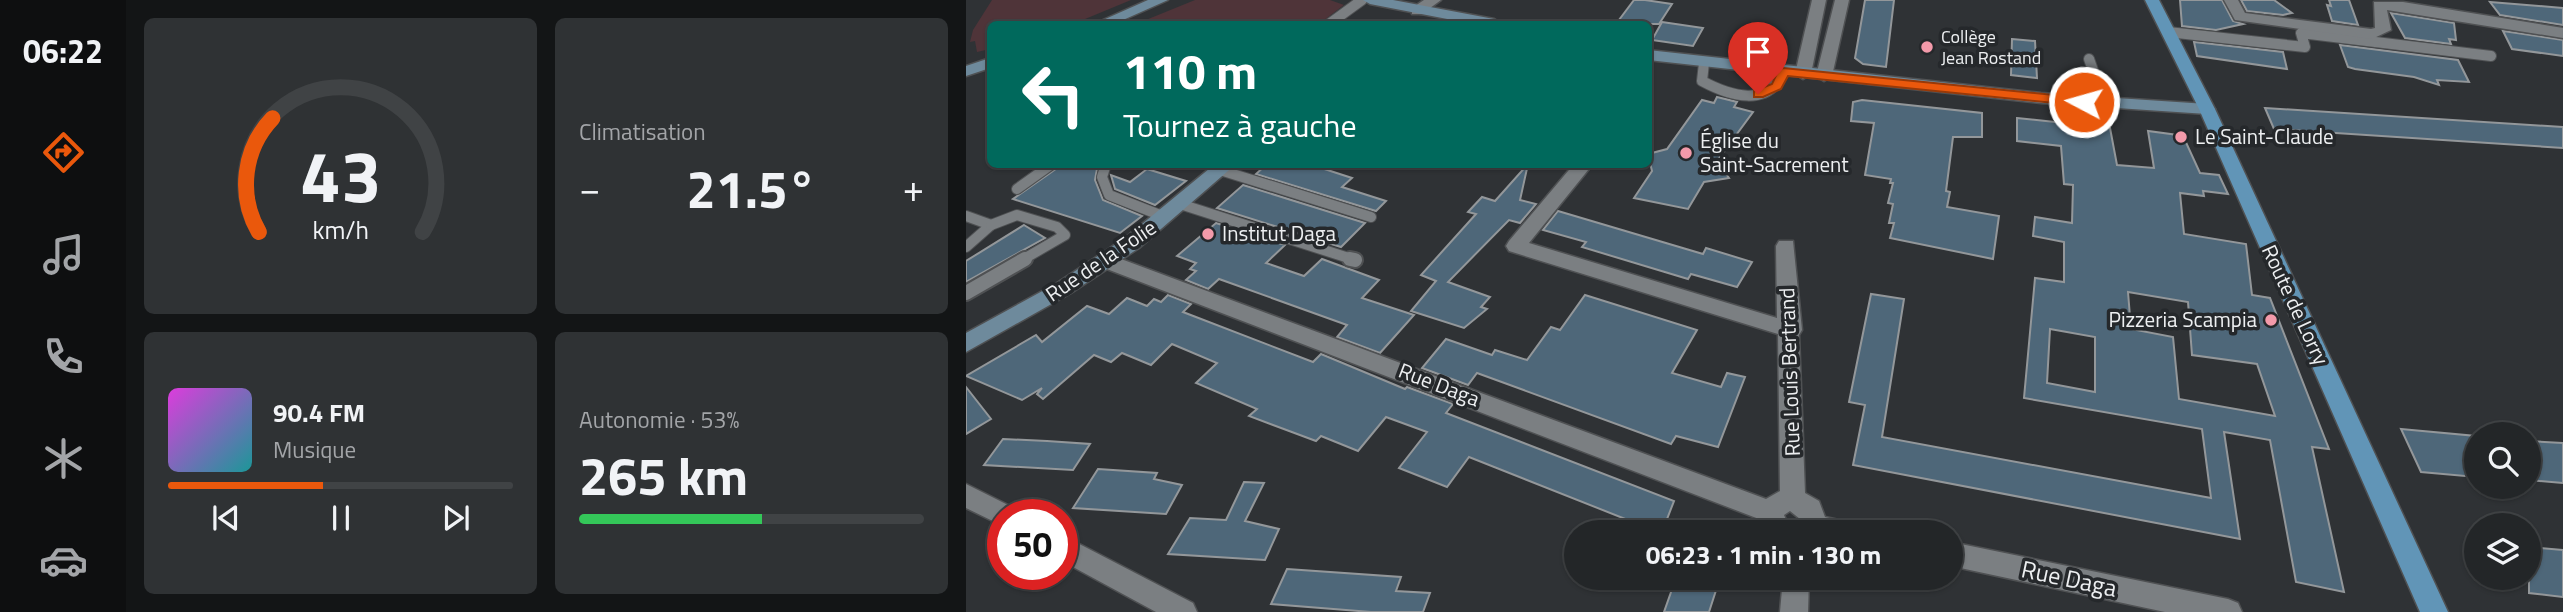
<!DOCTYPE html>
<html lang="fr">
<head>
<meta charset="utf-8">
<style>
  :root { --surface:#232628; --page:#2f3234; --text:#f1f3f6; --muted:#a3a5a8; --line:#404345; --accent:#ea580c }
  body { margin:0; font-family:"Titillium Web",sans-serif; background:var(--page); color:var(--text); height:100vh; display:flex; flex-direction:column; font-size:26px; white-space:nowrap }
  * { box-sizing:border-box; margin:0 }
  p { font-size:23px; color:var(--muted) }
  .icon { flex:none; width:38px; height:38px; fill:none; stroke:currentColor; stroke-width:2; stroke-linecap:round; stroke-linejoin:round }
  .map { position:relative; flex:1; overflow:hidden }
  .side { display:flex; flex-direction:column; gap:18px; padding:18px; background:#131516; width:840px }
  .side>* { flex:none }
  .top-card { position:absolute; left:21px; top:21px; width:665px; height:147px; border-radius:10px; box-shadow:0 2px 5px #0004,0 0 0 2px var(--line); background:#00695c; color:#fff; overflow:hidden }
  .controls { position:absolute; left:1498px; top:422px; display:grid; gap:14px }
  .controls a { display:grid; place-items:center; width:77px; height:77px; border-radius:50%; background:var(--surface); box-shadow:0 2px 5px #0004,0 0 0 2px var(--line); font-size:35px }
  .speed { position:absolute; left:21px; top:499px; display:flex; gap:14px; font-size:35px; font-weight:700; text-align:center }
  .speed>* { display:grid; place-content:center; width:91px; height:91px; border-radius:50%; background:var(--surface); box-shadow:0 2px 5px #0004,0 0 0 2px var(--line); line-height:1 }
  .speed .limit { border:10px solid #d22; background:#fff; color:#111 }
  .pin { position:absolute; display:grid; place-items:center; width:60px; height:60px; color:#fff; margin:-72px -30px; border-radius:50% 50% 50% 0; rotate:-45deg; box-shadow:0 0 7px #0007 }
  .pin .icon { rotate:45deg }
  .me { position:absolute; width:77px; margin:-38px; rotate:276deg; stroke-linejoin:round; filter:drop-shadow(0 0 5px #0008) }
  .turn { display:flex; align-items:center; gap:24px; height:147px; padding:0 21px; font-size:32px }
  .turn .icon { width:91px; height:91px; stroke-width:2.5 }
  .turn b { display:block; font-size:49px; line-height:60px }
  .big { font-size:52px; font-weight:700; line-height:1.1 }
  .side .tile { flex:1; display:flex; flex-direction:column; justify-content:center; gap:10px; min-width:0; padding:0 24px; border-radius:10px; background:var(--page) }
  .side .dial { align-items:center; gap:0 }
  .dial svg { height:182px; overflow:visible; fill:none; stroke:var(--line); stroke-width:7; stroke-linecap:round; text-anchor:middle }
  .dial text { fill:var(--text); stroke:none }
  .song { display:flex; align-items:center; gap:21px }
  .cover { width:84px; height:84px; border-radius:10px; background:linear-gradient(135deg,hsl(300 70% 55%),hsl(180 70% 35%)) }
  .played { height:7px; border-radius:4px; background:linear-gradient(90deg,var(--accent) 45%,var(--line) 45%) }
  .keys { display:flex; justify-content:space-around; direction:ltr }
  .heat { display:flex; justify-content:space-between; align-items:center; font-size:38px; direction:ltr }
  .charge { height:10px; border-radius:5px; background:linear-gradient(90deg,#34c759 53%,var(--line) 0) }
  .side .tiles { flex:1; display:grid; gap:18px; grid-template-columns:repeat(2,1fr) }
  .trip { position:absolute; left:598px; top:520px; width:399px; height:70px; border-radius:35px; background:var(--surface); box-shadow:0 2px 5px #0004,0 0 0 2px var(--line); font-weight:700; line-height:70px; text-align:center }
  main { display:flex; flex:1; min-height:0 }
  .dock { display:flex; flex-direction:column; width:126px; justify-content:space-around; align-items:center; background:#0e0f10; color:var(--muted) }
  .dock .icon { width:49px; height:49px }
  .dock .active { color:var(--accent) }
  .dock b { font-size:32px; color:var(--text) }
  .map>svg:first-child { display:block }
  .green { fill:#4f3439 }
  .building { fill:#4e6779; stroke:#93979a; stroke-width:2; fill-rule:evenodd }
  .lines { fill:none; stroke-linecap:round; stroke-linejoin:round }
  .lane-far1-casing { stroke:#4f5153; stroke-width:12 }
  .lane-casing { stroke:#4f5153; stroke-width:18 }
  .street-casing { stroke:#4f5153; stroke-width:3 }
  .secondary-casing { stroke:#4f5153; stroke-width:3 }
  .primary-casing { stroke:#4f5153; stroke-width:3 }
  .lane-far1 { stroke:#7b7f82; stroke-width:10 }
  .lane { stroke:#7b7f82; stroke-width:14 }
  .street { fill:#7b7f82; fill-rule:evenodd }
  .secondary { fill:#6e8a9c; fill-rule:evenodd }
  .primary { fill:#6195b7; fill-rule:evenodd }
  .route { fill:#ea580c; stroke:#983908; stroke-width:2 }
  .poi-dot { fill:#f39aaa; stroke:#25282b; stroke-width:2.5 }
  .labels { text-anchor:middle; stroke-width:7; stroke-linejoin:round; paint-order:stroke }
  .far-poi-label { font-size:18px; fill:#edeff1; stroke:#25282b; text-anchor:start }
  .poi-label { font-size:21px; fill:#edeff1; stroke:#25282b; text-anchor:start }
  .street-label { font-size:21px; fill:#edeff1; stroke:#25282b }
  .near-street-label { font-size:24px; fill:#edeff1; stroke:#25282b }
</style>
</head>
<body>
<main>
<nav class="dock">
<b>06:22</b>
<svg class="icon active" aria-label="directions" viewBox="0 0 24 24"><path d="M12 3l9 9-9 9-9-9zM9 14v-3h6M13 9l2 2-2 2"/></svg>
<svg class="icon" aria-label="music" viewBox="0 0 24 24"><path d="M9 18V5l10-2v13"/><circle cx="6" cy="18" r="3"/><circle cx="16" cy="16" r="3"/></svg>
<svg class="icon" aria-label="phone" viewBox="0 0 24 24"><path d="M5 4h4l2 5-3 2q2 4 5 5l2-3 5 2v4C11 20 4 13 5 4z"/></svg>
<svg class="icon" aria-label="climate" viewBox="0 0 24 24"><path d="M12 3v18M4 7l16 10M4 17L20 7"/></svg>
<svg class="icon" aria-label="car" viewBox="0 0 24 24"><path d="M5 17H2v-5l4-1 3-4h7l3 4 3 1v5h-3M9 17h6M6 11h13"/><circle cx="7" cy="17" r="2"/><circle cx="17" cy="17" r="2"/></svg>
</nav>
<section class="side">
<div class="tiles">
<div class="tile dial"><svg viewBox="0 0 100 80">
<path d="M14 69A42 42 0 1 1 86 69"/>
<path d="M14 69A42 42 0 0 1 20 19" stroke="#ea580c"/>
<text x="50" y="56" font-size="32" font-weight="700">43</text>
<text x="50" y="72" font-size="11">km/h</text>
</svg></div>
<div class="tile"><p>Climatisation</p>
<div class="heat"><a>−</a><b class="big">21.5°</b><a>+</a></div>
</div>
<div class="tile">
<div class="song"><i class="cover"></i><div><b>90.4 FM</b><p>Musique</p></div></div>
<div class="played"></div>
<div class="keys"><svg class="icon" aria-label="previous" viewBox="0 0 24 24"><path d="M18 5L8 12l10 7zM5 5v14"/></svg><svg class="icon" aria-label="pause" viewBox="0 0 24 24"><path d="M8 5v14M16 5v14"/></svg><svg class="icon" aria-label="next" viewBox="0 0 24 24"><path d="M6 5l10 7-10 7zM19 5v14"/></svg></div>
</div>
<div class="tile"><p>Autonomie · 53%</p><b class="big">265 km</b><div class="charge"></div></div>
</div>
</section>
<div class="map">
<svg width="1597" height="612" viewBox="0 0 1597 612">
  <rect width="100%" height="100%" fill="#2f3235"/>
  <g class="green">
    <path d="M26,0H165L107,24H24V49L11,52L9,41L4,42L7,30Z"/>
    <path d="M229,0H364L378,5L353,24H170Z"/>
  </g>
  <g class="building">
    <path d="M668,0H679L706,4L693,24H650Z"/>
    <path d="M899,0H928L920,67L897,64L889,58Z"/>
    <path d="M1214,0H1256L1267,21L1277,24L1250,30L1216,26Z"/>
    <path d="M1275,0H1308L1326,13L1317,15L1281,11Z"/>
    <path d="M1363,0H1383L1392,25L1366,21L1361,5L1365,6Z"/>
    <path d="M1524,2L1597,8V25L1534,15Z"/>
    <path d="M1425,13L1488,23L1490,40L1483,39L1485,44L1439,38Z"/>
    <path d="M696,22L737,28L727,46L686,40Z"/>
    <path d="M1537,31L1597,40V56L1546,49Z"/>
    <path d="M1046,39L1069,41L1071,78L1045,75Z"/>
    <path d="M1228,42L1317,52L1321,69L1231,56Z"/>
    <path d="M1374,45L1492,60L1503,82L1471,80L1473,85L1448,77L1389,69L1382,67Z"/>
    <path d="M751,97L771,102L768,107L787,112L751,161L763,178L738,182L722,209L668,198L686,171L682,154L701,149L736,100L748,103Z"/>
    <path d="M896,100L1016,113V137H987L980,191L984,192L981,207L1033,216L1027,259L924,238L928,223H923L927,204L922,203L927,183H924L925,179L899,175L908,123L885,121L887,102Z"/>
    <path d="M1299,108L1597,127V148L1308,129Z"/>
    <path d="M1051,118L1144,128L1151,165L1188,168L1182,131L1212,135L1218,138L1234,173L1253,175L1262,194L1237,191L1238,196L1214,193L1218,234L1280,244L1286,295L1304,298L1363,449L1346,447L1378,592L1330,582L1304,440L1258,432L1274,539L887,465L899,405L883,402L905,294L938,299L916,437L1245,498L1236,429L1058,398L1069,278L1098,282V242L1067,236L1069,217L1106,223L1107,185L1098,184L1095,146L1051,141ZM1162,292L1222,302L1226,355L1291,364L1309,416L1213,399L1207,337L1165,329ZM1084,329L1129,337V392L1081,383Z"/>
    <path d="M97,164H118L131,169L129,180L137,200L176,216L154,233L47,199Z"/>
    <path d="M301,164H343L386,178L376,187L420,201L410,211L290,174Z"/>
    <path d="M562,164L554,200L570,204L554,223L543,220L482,282L524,297L515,307L521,309L498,328L445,311L470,281L455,275L510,214L502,212L516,197L529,201Z"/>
    <path d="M181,169L220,181L189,205L149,189L145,175L164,182Z"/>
    <path d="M277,185L399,223L375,247L251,208Z"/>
    <path d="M592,211L737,254L740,248L786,262L771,287L725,274L722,279L616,247L620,242L577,230Z"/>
    <path d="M250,223L319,245L300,263L338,276L356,259L413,280L396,298L448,315L414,353L371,337L381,325L253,279L242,289L220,280L230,271L224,269L230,263L211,256Z"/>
    <path d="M58,225L79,238L0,282V261Z"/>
    <path d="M202,295L225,304L217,312L347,362L355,354L439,389L441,387L487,404L480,413L708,501L696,532H673L677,526L503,457L481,487L433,468L461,432L420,417L392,451L355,436L350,441L283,416L291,409L230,383L251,363L206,344L185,365L156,353L145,362L128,355L77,399L71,394L76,388L56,400L0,376L70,335L76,342L121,306L143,314L161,298L181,306L188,299L195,302Z"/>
    <path d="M619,295L731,330L706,373L755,387L761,373L779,377L752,447L710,436L705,444L511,373L502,385L456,368L480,339L526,355L529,350L561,360L585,327L594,330Z"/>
    <path d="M0,387L25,419L0,434Z"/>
    <path d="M1435,429L1510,436V477L1455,472Z"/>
    <path d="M37,439L81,441L124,444L107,470L18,465Z"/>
    <path d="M1563,441L1597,443V483L1563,480Z"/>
    <path d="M132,469L191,473L188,479L216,485L200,514L107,508Z"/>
    <path d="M278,482L298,483L279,521L313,529L299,560L202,554L224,518L260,520Z"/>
    <path d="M1563,547L1597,550V597L1563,593Z"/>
    <path d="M321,569L435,577L430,591L464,593L457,612H405L305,604Z"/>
    <path d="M710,578H754L743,612H698Z"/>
  </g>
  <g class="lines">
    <defs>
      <g id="lane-far1">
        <path d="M363,24L396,0"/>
        <path d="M1202,32L1339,47L1335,33L1525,56"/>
        <path d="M1123,59L1139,104"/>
        <path d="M738,63L736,81C764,96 802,108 817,72"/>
        <path d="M140,164L136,177L143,195L199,217"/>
        <path d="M254,170L405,217"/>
        <path d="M51,189L86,164"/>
        <path d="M214,204L389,260"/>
        <path d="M0,216L25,225L0,247"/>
        <path d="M25,225L51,215L91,227L99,235L56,260"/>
      </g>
      <g id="lane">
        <path d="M384,259L389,260"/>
        <path d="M0,293L59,259"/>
      </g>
      <g id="street">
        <path d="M458,0H475L456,14H446V8Z"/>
        <path d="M846,0H860L845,74L837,79L829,74Z"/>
        <path d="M869,0H883L866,76L858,81L850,76Z"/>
        <path d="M1258,0H1272L1279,13L1405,29L1409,28L1408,2H1437L1597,28V38L1421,10L1425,30L1406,39L1269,20Z"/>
        <path d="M608,164H627L563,243L811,318L810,246L813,241H827L836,330L833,335L839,493L853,501L859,517L891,524L895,532H827L834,519L824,511L818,515L825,532H797L793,519L133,266L130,261L133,256H147L800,499L814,491L812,334L543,251L540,246L543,241Z"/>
        <path d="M0,484L46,507L49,514H37V526L0,508Z"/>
        <path d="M96,535L227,603L231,612H190L96,561Z"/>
        <path d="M985,542L1262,599L1272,603L1276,612H1199L985,566Z"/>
        <path d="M817,578H843L842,612H814Z"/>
      </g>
      <g id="secondary">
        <path d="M182,0H202L148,24H128Z"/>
        <path d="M397,0H427L528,19L536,24H507L404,4Z"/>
        <path d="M682,50L1075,93L1241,104L1249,109L1241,114L1075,103L682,60Z"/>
        <path d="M24,58V68L0,76V66Z"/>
        <path d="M249,164H270L173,248L105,293L0,352V333L91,283L159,238Z"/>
      </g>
      <path id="primary" d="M1179,0H1193L1249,109L1482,612H1454L1233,109Z"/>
    </defs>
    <use href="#lane-far1" class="lane-far1-casing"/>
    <use href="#lane" class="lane-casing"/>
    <use href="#street" class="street-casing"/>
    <use href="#secondary" class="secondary-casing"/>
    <use href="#primary" class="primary-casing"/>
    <use href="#lane-far1" class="lane-far1"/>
    <use href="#lane" class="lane"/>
    <use href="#street" class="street"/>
    <use href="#secondary" class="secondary"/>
    <use href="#primary" class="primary"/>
  </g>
  <path class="route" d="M817,68L1118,98L1124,102L1118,106L822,76L815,89L797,97H788V91L806,84L813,69Z"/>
  <g class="poi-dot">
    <circle cx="961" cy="47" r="7"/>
    <circle cx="1215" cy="137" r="7"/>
    <circle cx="720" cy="153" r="7"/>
    <circle cx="242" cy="234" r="7"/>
    <circle cx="1305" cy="320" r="7"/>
  </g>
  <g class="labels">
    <g class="far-poi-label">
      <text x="975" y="43">Collège<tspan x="975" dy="21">Jean Rostand</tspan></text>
    </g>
    <g class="poi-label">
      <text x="1229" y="144">Le Saint-Claude</text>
      <text x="734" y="148">Église du<tspan x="734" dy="24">Saint-Sacrement</tspan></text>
      <text x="256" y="241">Institut Daga</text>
      <text x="1291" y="327" text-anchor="end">Pizzeria Scampia</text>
    </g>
    <g class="street-label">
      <text transform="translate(135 261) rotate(-34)" y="7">Rue de la Folie</text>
      <text transform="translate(1329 305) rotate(65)" y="7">Route de Lorry</text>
      <text transform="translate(824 372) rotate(-92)" y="7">Rue Louis Bertrand</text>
      <text transform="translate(473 385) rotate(21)" y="7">Rue Daga</text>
    </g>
    <g class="near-street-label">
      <text transform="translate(1103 579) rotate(12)" y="8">Rue Daga</text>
    </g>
  </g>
</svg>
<div class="controls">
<a><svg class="icon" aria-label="search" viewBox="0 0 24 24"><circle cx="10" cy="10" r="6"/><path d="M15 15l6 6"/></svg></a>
<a><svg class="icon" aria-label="layers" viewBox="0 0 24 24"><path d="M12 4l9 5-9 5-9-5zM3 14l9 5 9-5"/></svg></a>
</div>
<div class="speed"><div class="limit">50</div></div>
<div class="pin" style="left:792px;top:94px;background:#d93025"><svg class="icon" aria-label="arrive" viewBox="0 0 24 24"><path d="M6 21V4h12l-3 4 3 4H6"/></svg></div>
<svg class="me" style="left:1118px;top:102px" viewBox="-20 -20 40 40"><circle r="17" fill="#ea580c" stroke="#fff" stroke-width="3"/><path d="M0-11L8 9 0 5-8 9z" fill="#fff"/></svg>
<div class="trip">06:23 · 1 min · 130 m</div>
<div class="top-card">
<div class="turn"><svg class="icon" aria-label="left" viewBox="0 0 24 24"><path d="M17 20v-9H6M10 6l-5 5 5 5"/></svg><div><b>110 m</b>Tournez à gauche</div></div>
</div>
</div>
</main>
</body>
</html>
